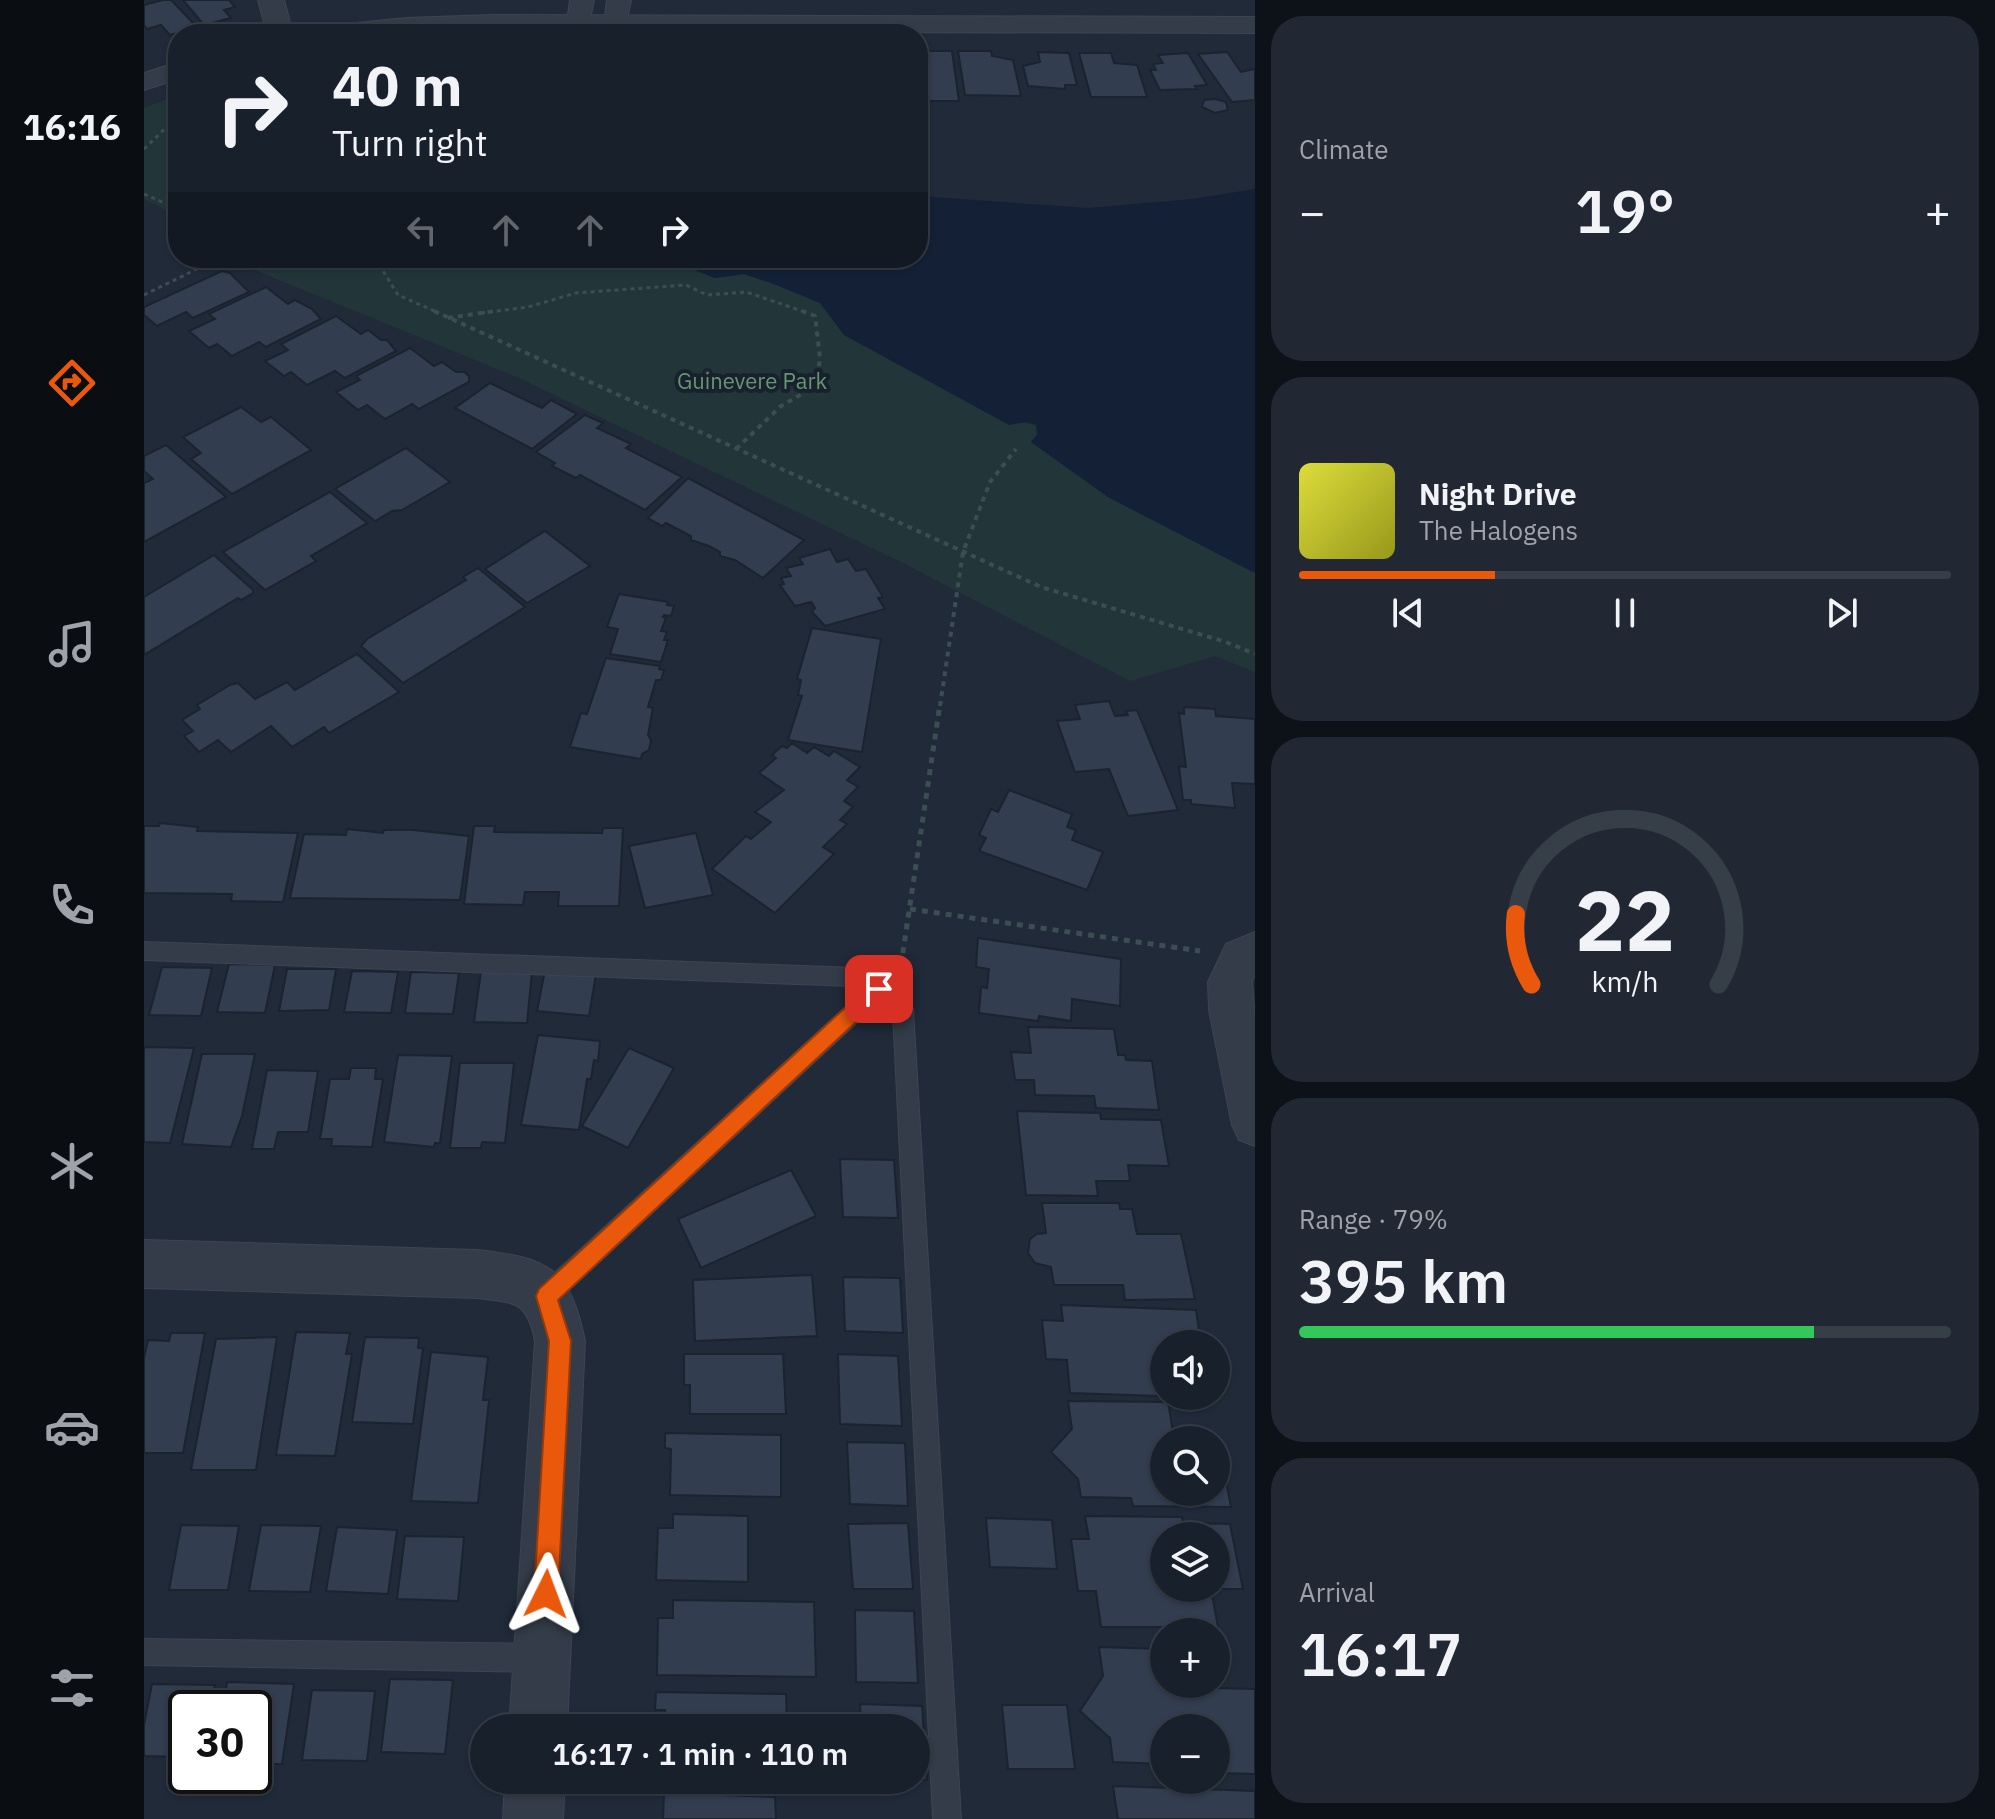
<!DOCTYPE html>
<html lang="en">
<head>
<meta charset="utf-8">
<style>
  :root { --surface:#18202b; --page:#212833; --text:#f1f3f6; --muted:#9fa3a9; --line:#363e47; --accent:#ea580c }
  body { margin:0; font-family:"IBM Plex Sans",sans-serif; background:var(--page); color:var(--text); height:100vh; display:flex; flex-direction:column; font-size:30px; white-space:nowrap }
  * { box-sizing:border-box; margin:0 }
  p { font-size:26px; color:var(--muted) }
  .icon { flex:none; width:44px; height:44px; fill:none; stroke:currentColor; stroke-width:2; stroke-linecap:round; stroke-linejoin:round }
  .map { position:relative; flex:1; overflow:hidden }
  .side { display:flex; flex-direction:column; gap:16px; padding:16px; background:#0d1218; width:740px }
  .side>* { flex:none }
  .guide { position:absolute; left:24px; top:24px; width:760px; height:244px; border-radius:32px; box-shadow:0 2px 6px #0004,0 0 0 2px var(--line); background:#18202b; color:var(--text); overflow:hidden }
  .tools { position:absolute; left:1006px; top:1330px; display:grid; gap:16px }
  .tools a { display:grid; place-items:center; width:80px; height:80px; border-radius:50%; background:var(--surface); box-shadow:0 2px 6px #0004,0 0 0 2px var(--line); font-size:40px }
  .speed { position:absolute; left:24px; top:1690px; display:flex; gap:16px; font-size:40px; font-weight:700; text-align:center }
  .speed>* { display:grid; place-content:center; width:104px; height:104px; border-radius:50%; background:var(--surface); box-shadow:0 2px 6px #0004,0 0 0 2px var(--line); line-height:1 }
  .speed .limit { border:4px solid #111; border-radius:12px; background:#fff; color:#111 }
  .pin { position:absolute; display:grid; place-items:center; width:68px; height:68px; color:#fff; margin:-34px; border-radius:16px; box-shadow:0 4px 12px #0006 }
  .me { position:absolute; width:88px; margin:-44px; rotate:3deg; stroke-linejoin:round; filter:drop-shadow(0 0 6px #0008) }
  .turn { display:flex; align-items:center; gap:28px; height:168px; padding:0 32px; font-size:36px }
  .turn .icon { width:104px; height:104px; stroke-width:2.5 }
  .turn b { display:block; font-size:56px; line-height:68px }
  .lanes { display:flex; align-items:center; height:76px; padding:0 32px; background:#0003; justify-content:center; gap:40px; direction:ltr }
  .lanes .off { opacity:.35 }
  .big { font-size:60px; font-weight:600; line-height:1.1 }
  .side .tile { flex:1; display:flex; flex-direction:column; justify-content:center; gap:12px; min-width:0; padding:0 28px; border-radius:32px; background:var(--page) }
  .side .dial { align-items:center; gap:0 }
  .dial svg { height:208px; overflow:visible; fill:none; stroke:var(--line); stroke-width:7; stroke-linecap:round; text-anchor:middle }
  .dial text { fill:var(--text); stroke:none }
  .song { display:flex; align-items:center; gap:24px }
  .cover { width:96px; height:96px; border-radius:12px; background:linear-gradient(135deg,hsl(60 70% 55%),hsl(60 70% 35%)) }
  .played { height:8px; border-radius:4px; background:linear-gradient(90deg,var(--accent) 30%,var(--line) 30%) }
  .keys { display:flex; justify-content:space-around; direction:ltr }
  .heat { display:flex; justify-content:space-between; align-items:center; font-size:44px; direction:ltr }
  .charge { height:12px; border-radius:6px; background:linear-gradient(90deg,#34c759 79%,var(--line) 0) }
  .trip { position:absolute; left:326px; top:1714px; width:460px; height:80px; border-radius:40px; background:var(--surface); box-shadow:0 2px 6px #0004,0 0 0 2px var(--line); font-weight:600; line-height:80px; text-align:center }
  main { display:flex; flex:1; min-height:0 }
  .dock { display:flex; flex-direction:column; width:144px; justify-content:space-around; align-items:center; background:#0a0d11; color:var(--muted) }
  .dock .icon { width:56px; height:56px }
  .dock .selected { color:var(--accent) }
  .dock b { font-size:36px; color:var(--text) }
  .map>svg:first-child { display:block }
  .green { fill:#22363a }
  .water { fill:#142036 }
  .building { fill:#323d50; stroke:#1b232f; stroke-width:2; fill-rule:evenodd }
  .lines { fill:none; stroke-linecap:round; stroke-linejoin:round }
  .service-casing { stroke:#3d4552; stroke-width:2 }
  .minor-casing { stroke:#3d4552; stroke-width:2 }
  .tertiary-casing { stroke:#3d4552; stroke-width:2 }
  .path-far2 { stroke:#3b4f52; stroke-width:3; stroke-dasharray:4 4; stroke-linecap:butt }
  .path-far1 { stroke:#3b4f52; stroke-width:4; stroke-dasharray:5 5; stroke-linecap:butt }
  .path { stroke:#3b4f52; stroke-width:5; stroke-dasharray:6 6; stroke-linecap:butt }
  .service { fill:#343c49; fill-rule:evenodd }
  .minor { fill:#343c49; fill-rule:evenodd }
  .tertiary { fill:#343c49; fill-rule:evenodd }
  .route { fill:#ea580c; stroke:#983908; stroke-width:2 }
  .labels { text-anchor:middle; stroke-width:8; stroke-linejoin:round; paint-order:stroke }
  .far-park-label { font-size:22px; fill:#659673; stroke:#19212d }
</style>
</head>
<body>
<main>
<nav class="dock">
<b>16:16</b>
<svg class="icon selected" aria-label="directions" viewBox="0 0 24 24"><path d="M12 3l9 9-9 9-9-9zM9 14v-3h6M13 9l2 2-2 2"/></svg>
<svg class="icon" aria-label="music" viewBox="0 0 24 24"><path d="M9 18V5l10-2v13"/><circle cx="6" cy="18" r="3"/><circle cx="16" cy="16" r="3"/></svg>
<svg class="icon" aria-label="phone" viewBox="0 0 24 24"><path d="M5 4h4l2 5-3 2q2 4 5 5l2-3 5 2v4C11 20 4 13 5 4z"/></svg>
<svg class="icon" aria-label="climate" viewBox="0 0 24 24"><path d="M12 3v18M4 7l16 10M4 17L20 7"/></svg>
<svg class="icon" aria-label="car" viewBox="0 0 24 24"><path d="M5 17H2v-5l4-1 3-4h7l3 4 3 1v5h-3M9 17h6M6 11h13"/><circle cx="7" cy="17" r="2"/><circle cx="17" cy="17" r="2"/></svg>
<svg class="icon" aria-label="filters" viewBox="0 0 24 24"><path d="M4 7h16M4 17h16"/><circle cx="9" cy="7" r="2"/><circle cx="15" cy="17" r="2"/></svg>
</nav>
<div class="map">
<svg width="1111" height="1819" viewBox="0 0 1111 1819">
  <rect width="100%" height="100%" fill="#202a39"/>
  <g class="green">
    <path d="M34,95V216L0,199V108Z"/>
    <path d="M96,258H452L504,269H548L571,278L600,274L630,284L676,303L701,335L855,419C868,426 878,420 892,426L893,434L887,442L964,497L1111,573V672L1071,656L986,681L757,562L375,378L91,262Z"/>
  </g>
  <path class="water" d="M1111,189V573L964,497L887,442L893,435L892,425L882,422L865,425L700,335L676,303L630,284L600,274L571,278L548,269H504L452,258H774V196L944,208L1048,199Z"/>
  <g class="building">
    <path d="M19,0H27L53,27L26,35L17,25L3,29L0,25V5Z"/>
    <path d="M39,0H85L91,7L80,10L87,18L60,25Z"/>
    <path d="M778,51H808L815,101H774V71H783Z"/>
    <path d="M814,51H847L848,56L869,60L877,96L821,95Z"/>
    <path d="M894,52L925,53L933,85H921V89L884,86L879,66L896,62Z"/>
    <path d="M1083,52L1097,72L1111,69V100L1088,102L1054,54Z"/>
    <path d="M935,53H967L970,63L993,65L1003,97H947Z"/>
    <path d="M1044,53L1063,85L1051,86L1053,89L1016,90L1006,70H1012L1009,64L1019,63L1014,55Z"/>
    <path d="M1071,99L1082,102L1084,110L1071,113L1058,107L1060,100Z"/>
    <path d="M78,271L86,273L105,292L49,318L42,312L13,326L0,315V307Z"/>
    <path d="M122,287L144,304L151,300L168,309L177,319L122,347L115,342L88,356L73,344L65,348L45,331L71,319L65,314Z"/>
    <path d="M192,316L217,334L224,330L237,340H243L252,351L201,378L191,371L163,385L147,372L140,376L121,361L144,350L137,344Z"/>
    <path d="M266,348L290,366L298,362L312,372H320L325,376V382L275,409L268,404L241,419L223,405L214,410L192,392L216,380L212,376Z"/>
    <path d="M346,383L398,408L407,400L433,414L388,449L311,408Z"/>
    <path d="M97,407L117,422L127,417L167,450L88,494L47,459L57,453L39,437Z"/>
    <path d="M441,415L459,423L453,428L487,444L482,448L538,477L501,510L436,475L432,478L408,466L411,463L392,452Z"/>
    <path d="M22,445L82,497L0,542V483L9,479L0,471V456Z"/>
    <path d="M262,448L306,482L258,510L248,511L231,521L191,489Z"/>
    <path d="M544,478L660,540L619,578L591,560L576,556V552L565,546L547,540V536L522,523L518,526L504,518Z"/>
    <path d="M186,492L223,523L167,556L172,561L121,590L79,552Z"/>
    <path d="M401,531L446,566L383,603L341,569Z"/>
    <path d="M686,549L693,562L704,559L712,571L722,569L739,597L734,598L741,609L681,626L668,612L671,608L667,602L651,606L636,585L640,584L637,578L647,576L642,568L659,564L655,558Z"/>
    <path d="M70,555L109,590V593L97,600L94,598L0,655V597Z"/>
    <path d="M334,568L381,607L259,683L217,646L223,639L322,580L319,577Z"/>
    <path d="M475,594L524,602L523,605L530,606L527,616L520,615L519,617L522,618L517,631L523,632L520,640H524L517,662L466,654L474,629L463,627Z"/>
    <path d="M668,628L737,639L718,752L644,740L658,696L654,695L657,680L653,679Z"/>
    <path d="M213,654L255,692L185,733L180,727L148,747L127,726L87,752L74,740L55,752L40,736L49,731L38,720L56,709L53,705L86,685L94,683L111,699L143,682L151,690Z"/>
    <path d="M462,658L516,666L515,669L520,670L517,680H512L504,707L509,708L504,735L507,740L505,750L498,754L497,759L426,747L437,713L443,714Z"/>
    <path d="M965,701L971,716L984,715L982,711L993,710L1034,810L984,816L965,769L931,772L913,721L936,719L931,705Z"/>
    <path d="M1040,707L1071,709L1072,716L1111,719V784L1088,783L1091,808L1047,804V800H1039L1035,766L1042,767L1035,713L1040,714Z"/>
    <path d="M648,743L663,753L670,747L685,756L690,751L716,767L703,780L714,787L700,801L709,807L696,820L703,824L679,847L690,854L631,913L568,869L602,836L607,839L627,822L611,812L640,790L615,773L632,758L628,755L638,746L643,748Z"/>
    <path d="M865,790L928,814L923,827L932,830L928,840L959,852L943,890L835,851L842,838L835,835L847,809L854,812Z"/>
    <path d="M16,823L54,827L53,831L154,833L139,902L87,901L88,894L0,893V826H15Z"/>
    <path d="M330,826H351L350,832L458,833L459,828H479L475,906H414L415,892H381L379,905L320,904Z"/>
    <path d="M203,829L239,833L240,830H269L325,836L316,900L146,898L160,834L202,835Z"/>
    <path d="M552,833L569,895L501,908L485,846Z"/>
    <path d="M834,938L977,959L976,1006L928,999L927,1021L895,1016L894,1021L835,1013L837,987L843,988L845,969L832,967Z"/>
    <path d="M85,964L131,965L121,1013L73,1012Z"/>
    <path d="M18,967L68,968L57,1016L5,1015Z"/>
    <path d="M143,969H192L185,1010L135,1011Z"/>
    <path d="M401,970L452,974L445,1016L393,1011Z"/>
    <path d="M208,971L254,972L247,1013L200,1012Z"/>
    <path d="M337,971L388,972L383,1023L330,1022Z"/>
    <path d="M267,972L315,973L309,1014L261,1013Z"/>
    <path d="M884,1027L970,1029L974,1055H981L982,1060L1008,1061L1015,1110L952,1108L950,1096L891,1095L890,1080H871L867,1052L887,1053Z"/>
    <path d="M394,1035L456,1041L454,1061L450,1060L447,1079H443L435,1130L377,1125Z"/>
    <path d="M0,1047L50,1048L26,1143L0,1142Z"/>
    <path d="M485,1048L530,1068L484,1148L438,1126Z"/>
    <path d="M58,1054H111L98,1116L87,1147L38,1144Z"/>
    <path d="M254,1055L308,1056L296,1143H291L290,1147L240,1142Z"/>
    <path d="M316,1063H370L361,1143L338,1142L337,1148H306Z"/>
    <path d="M207,1068H232L231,1079H239L228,1147L187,1146L188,1139H176L186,1079H205Z"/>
    <path d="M123,1070L174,1071L164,1132H134L130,1149H108Z"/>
    <path d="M873,1111L956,1113L957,1119L1017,1120L1025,1166L984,1165L986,1181H952L954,1196L882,1195Z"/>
    <path d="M696,1159L750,1160L754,1218L699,1217Z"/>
    <path d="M647,1170L672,1216L557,1268L534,1219Z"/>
    <path d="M898,1203H975L976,1209H988L993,1234H1037L1051,1299L981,1300L979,1285H910L907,1267L891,1263L884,1253L886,1239L893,1234L902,1233Z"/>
    <path d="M668,1275L673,1336L551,1341L549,1280Z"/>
    <path d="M699,1277L756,1278L759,1333L701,1331Z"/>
    <path d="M917,1305L1052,1310L1057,1344H1020V1371H1012L1016,1396L926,1393L923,1360L902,1359L898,1320L919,1321Z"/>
    <path d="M152,1332L206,1333L202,1354H208L191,1456L132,1455Z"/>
    <path d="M27,1333H61L39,1453H0V1358L4,1340L25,1341Z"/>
    <path d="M133,1337L112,1470H47L72,1339Z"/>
    <path d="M221,1337L275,1338L274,1348H279L269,1424L208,1422Z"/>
    <path d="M287,1352L344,1357L339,1400H345L334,1503L267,1501Z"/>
    <path d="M540,1354H639L642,1414H546V1385H540Z"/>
    <path d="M694,1354L754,1356L758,1426L696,1424Z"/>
    <path d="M924,1401L1024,1402L1030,1438L1074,1439L1087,1507L989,1506L987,1498L937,1497L934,1479L907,1452L928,1429ZM1020,1440H1072V1492H1020Z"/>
    <path d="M521,1433L637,1435V1497L526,1495L527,1449L521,1448Z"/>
    <path d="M703,1442L761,1443L764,1506L706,1504Z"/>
    <path d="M529,1514L604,1516V1582L512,1580L514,1528H529Z"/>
    <path d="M941,1516L1038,1517L1039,1523L1086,1524L1099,1589H1067L1074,1627H957L952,1591H934L927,1539H945ZM1020,1536H1072V1588H1020Z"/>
    <path d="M842,1518L908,1520L913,1569L846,1567Z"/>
    <path d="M764,1523L769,1589H709L704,1524Z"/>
    <path d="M37,1525L95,1526L84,1590H25Z"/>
    <path d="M117,1525L177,1526L166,1592L105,1591Z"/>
    <path d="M193,1527L253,1530L244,1594L182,1591Z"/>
    <path d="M261,1536L320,1537L314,1601L253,1599Z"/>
    <path d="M529,1600L670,1602L672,1677L513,1675L514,1618H529Z"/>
    <path d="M711,1610L770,1611L774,1683L712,1682Z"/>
    <path d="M955,1647L1020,1649V1684H1069L1070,1688L1111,1689V1774L1072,1773V1728H1020V1764L969,1762L966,1738L936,1711L959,1676Z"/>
    <path d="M246,1679L309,1680L301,1754L237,1752Z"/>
    <path d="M83,1682L150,1684L138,1764H110V1708H79Z"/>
    <path d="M8,1684L71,1685L66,1708H42V1757L0,1756V1725Z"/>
    <path d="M168,1690L231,1691L223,1761L158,1760Z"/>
    <path d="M512,1692L642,1694L643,1728H521V1710H511Z"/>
    <path d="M716,1704L778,1706L783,1780H772V1728H717Z"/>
    <path d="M858,1705H923L931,1769H864Z"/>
    <path d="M969,1786L1111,1791V1819H974Z"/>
    <path d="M520,1793L631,1797L632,1819H519Z"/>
  </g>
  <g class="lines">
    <defs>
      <g id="service">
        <path d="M0,942L711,968C731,975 760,989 769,1009L817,1819H789L749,1013L735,1002L410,1304L402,1308L394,1304L390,1296L394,1288L719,991L709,986L0,960Z"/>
        <path d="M0,1639L396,1644L406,1648L410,1658L406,1668L396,1672L0,1665Z"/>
      </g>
      <g id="minor">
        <path d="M426,0H450L444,28H426L423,23Z"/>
        <path d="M463,0H487L481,28H463L460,23Z"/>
        <path d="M1111,932V974L1108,982L1111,1019V1146L1095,1140L1088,1125L1065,1010L1064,982L1082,944Z"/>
        <path d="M0,1240L333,1250C405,1258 426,1268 441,1341L423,1728H365L391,1341C383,1300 371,1303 333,1298L0,1288Z"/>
        <path d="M361,1780H421L419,1819H359Z"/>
      </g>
      <g id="tertiary">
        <path d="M114,0H140L149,34H123Z"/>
        <path d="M348,15L1111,17V33L348,31L168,34L172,29L181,26L263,18Z"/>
        <path d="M34,62V79L0,90V73Z"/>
      </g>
    </defs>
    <use href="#service" class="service-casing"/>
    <use href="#minor" class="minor-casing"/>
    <use href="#tertiary" class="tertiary-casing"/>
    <g class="path-far2">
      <path d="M0,149L34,116"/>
      <path d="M0,194L34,209"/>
      <path d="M220,258L236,266L254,295L295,313"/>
      <path d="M0,295L75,258"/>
      <path d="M337,313L384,307L432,293L542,285L563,295L602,292L664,313"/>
    </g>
    <g class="path-far1">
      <path d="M290,311L897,587L1082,642L1111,654"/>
      <path d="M304,318L351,311"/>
      <path d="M592,449L637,406L663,391L674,372L676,358L671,316L658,311"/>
      <path d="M796,706L819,552L846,482L872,449"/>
    </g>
    <g class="path">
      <path d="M766,909L1056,951"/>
      <path d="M757,965L796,704"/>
    </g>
    <use href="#service" class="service"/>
    <use href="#minor" class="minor"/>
    <use href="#tertiary" class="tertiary"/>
  </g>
  <path class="route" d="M735,981L741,983L744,989L741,995L414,1300L427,1341L414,1594L411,1603L402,1606L394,1603L390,1594L405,1341L392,1296L395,1289L728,983Z"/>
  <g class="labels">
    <g class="far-park-label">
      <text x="608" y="389">Guinevere Park</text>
    </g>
  </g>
</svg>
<div class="tools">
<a><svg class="icon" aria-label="sound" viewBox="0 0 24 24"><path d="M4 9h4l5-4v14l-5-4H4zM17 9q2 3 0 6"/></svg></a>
<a><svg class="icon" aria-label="search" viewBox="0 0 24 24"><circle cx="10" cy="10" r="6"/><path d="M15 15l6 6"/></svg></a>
<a><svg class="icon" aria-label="layers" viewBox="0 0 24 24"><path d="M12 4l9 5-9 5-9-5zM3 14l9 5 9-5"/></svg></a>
<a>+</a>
<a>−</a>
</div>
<div class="speed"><div class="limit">30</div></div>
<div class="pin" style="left:735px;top:989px;background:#d93025"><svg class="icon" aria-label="arrive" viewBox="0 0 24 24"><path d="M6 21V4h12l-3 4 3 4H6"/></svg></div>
<svg class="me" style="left:402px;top:1594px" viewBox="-20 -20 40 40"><path d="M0-17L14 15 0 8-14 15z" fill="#ea580c" stroke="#fff" stroke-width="4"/></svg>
<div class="trip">16:17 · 1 min · 110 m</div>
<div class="guide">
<div class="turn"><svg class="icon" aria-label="right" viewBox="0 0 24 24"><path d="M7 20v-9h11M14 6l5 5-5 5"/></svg><div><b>40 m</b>Turn right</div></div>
<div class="lanes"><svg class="icon off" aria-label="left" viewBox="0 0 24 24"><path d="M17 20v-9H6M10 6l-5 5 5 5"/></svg><svg class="icon off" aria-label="ahead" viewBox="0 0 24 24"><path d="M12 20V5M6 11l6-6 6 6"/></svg><svg class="icon off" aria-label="ahead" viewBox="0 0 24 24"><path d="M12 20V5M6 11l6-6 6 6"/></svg><svg class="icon" aria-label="right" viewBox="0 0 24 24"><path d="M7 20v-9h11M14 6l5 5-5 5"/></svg></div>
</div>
</div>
<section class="side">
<div class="tile"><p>Climate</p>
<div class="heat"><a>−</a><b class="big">19°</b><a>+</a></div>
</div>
<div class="tile">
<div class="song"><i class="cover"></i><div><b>Night Drive</b><p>The Halogens</p></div></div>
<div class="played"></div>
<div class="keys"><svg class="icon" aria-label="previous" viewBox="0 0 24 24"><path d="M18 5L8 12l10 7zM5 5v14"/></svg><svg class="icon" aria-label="pause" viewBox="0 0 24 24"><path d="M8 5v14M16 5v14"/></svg><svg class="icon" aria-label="next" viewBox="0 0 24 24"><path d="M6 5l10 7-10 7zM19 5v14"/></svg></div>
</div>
<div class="tile dial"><svg viewBox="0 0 100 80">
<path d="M14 69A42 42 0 1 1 86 69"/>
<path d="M14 69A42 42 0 0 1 8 42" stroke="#ea580c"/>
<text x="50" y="56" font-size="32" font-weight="700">22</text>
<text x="50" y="72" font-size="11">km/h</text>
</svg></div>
<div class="tile"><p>Range · 79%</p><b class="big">395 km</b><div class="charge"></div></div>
<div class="tile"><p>Arrival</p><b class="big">16:17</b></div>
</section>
</main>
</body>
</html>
